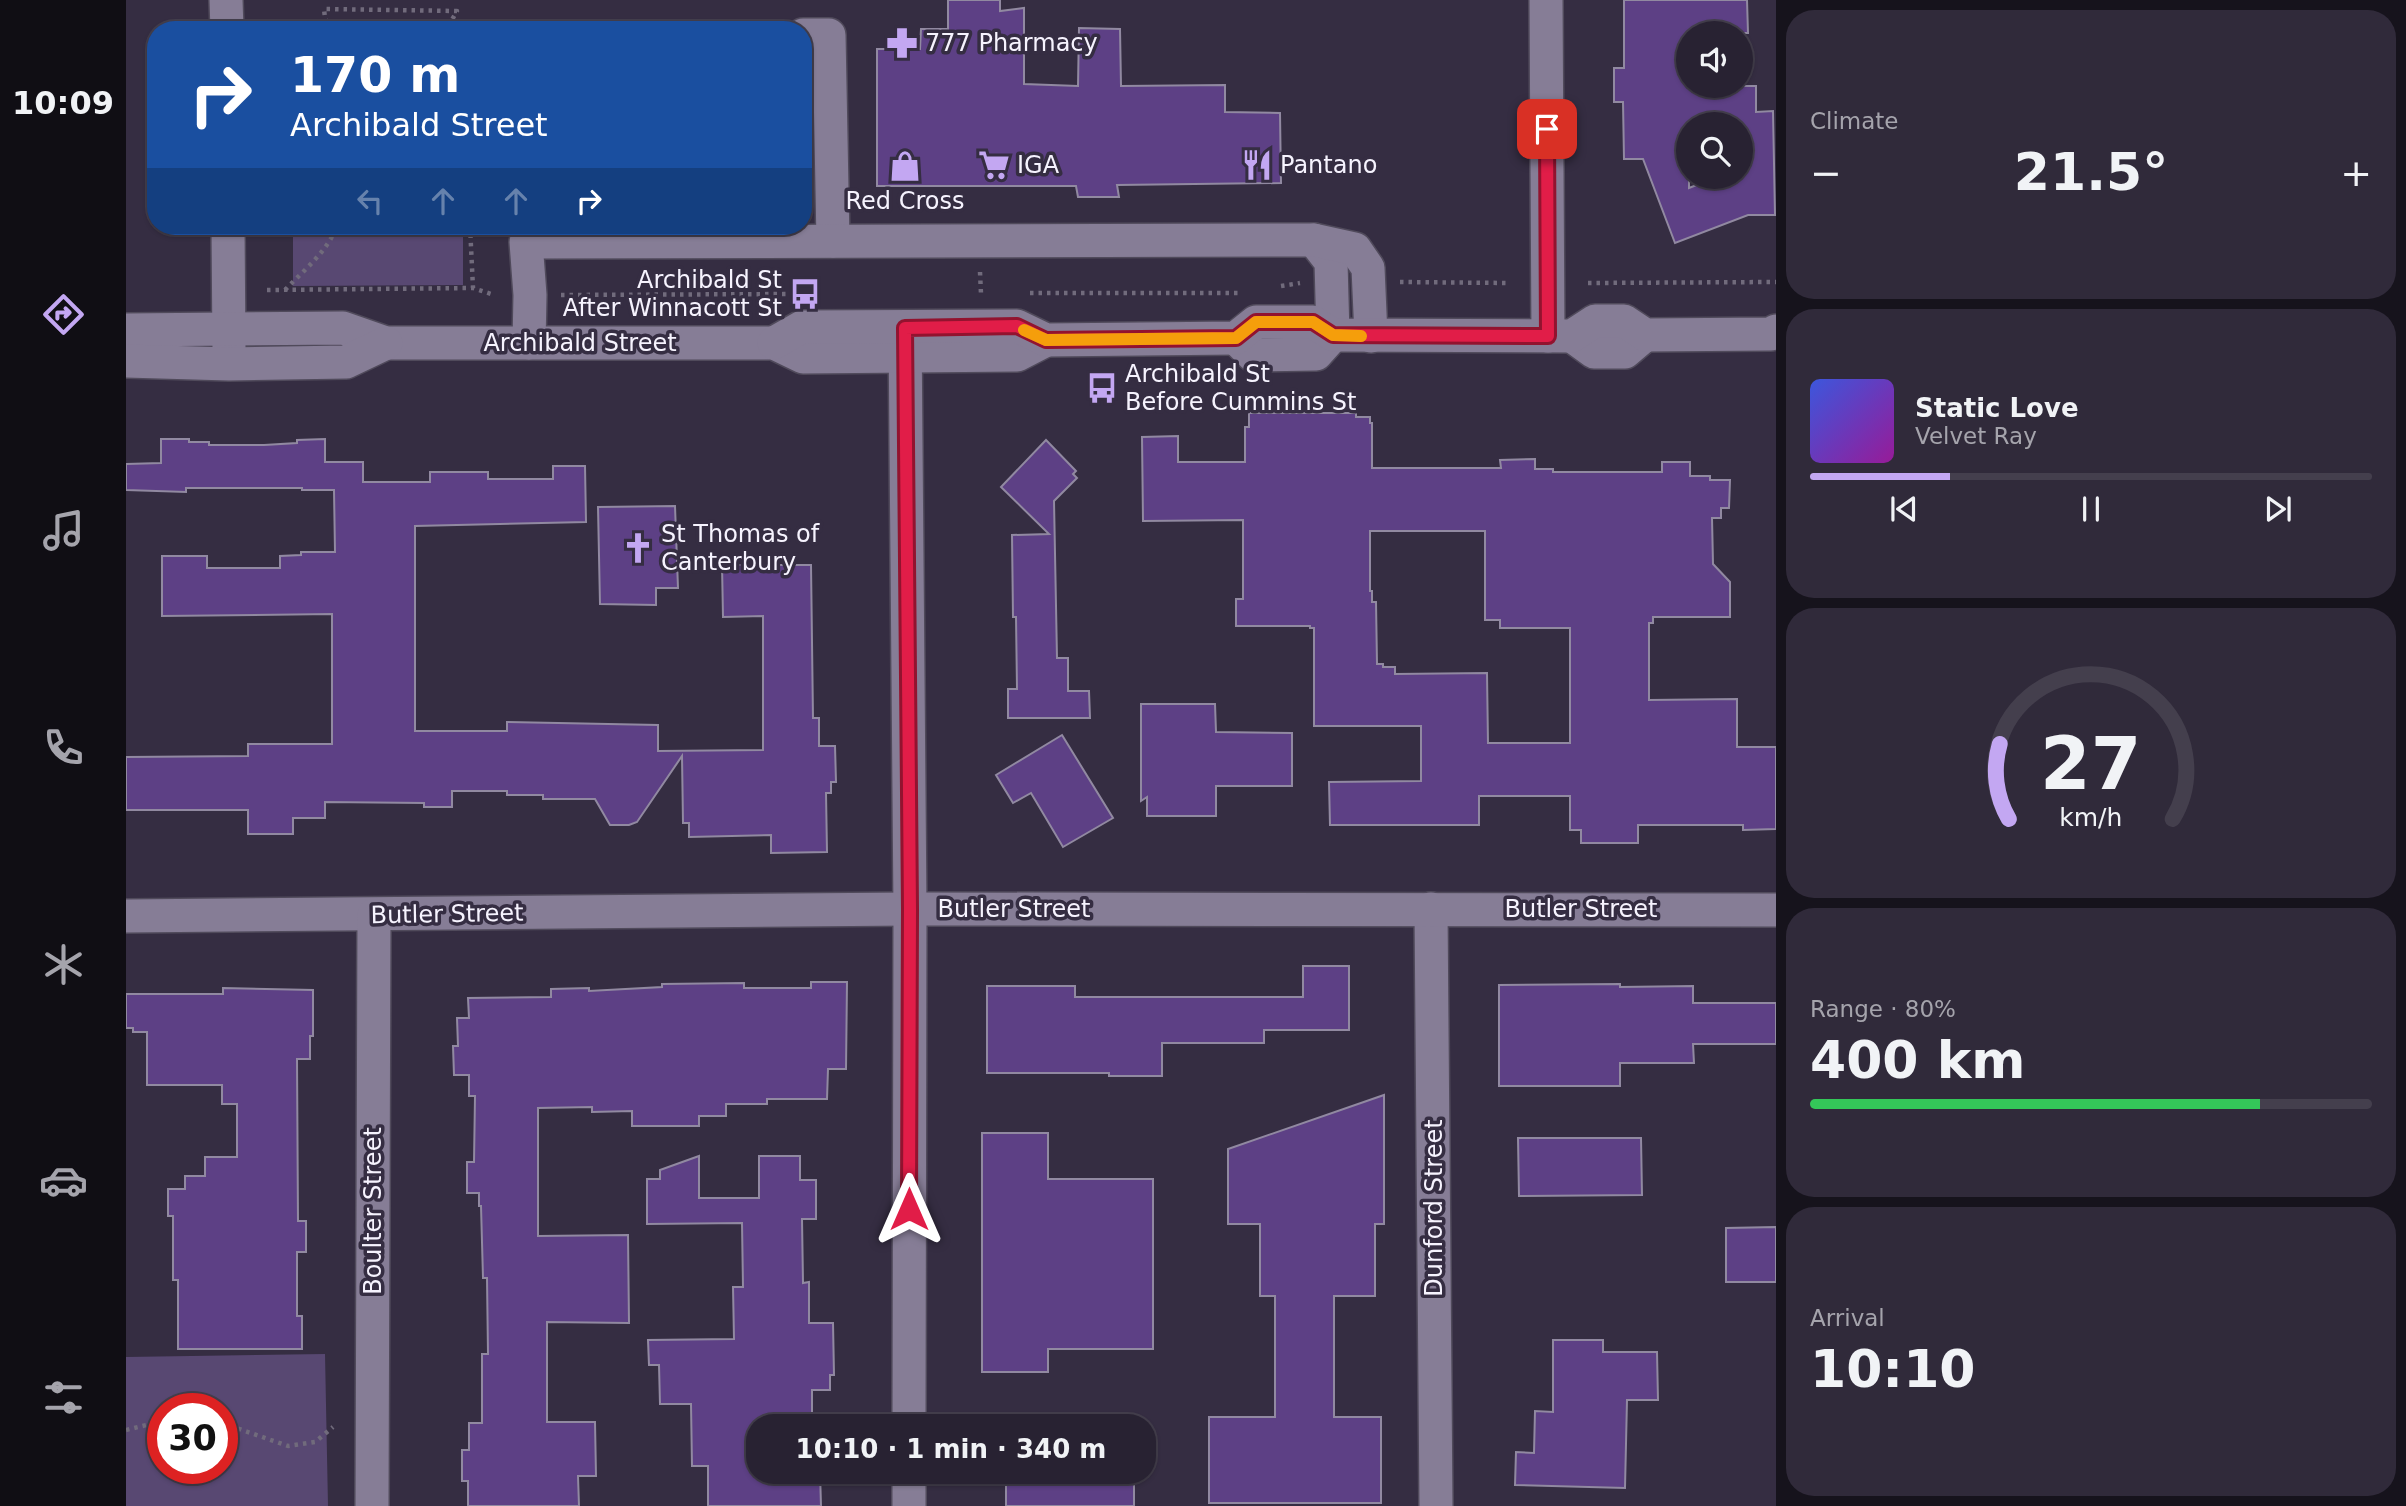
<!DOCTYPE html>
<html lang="en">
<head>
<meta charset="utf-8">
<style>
  :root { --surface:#282232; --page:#302a3a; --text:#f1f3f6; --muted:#a5a4ac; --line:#443f4d; --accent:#c3a7f2 }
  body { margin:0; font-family:"DejaVu Sans",sans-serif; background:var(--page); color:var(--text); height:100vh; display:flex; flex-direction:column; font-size:26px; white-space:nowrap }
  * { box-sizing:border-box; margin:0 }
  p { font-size:23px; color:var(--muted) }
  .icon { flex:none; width:38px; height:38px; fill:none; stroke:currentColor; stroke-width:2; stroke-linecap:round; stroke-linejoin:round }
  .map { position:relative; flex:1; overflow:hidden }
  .details { display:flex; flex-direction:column; gap:10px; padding:10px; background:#16131c; width:630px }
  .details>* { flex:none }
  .top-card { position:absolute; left:21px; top:21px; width:665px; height:214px; border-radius:28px; box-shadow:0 2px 5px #0004,0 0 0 2px var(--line); background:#1a4fa0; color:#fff; overflow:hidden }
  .buttons { position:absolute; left:1550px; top:21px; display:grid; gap:14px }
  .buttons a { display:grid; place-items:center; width:77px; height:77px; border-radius:50%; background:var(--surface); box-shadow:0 2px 5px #0004,0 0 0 2px var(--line); font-size:35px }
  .speed { position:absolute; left:21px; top:1393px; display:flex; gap:14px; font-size:35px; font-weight:700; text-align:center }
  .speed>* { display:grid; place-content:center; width:91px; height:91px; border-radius:50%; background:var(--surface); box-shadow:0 2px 5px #0004,0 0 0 2px var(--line); line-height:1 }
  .speed .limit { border:10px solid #d22; background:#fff; color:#111 }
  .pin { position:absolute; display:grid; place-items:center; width:60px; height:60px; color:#fff; margin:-30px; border-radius:14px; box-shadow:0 4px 10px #0006 }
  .me { position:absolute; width:77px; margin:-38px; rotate:0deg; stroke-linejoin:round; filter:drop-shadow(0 0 5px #0008) }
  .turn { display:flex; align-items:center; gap:24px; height:147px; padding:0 28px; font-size:32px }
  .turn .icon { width:91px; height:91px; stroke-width:2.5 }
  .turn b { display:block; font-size:49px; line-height:60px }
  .lanes { display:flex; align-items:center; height:66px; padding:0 28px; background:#0003; justify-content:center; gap:35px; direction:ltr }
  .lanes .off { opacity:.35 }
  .big { font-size:52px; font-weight:700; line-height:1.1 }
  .details .card { flex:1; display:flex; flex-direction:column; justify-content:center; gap:10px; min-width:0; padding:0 24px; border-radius:28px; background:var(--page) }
  .details .dial { align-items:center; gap:0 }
  .dial svg { height:182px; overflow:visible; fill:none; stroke:var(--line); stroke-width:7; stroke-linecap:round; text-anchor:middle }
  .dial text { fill:var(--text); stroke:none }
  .song { display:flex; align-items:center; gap:21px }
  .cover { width:84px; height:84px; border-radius:10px; background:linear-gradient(135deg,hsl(230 70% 55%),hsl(300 70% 35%)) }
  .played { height:7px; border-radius:4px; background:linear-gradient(90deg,var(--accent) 25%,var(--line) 25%) }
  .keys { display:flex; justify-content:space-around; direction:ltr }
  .heat { display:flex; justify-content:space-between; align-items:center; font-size:38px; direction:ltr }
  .charge { height:10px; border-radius:5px; background:linear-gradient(90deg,#34c759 80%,var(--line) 0) }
  .trip { position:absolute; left:620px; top:1414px; width:410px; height:70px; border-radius:28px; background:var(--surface); box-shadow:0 2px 5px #0004,0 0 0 2px var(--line); font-weight:700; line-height:70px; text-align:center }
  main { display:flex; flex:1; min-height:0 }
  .tabs { display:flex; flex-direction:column; width:126px; justify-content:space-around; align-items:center; background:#100e14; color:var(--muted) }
  .tabs .icon { width:49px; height:49px }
  .tabs .on { color:var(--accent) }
  .tabs b { font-size:32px; color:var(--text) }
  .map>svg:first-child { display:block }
  .green { fill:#584872; fill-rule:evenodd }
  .building { fill:#5d4085; stroke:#9189a1; stroke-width:2; fill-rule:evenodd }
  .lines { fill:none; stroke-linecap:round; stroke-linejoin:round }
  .minor-casing { stroke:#504a5b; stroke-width:36 }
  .path { stroke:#716b7c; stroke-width:4.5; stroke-dasharray:3.5 5; stroke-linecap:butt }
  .minor { stroke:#867d96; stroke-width:33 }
  .route-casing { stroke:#92132f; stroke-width:18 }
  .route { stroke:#e11d48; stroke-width:12 }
  .slow { stroke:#f59e0b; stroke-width:12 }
  .labels { text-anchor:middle; stroke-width:7; stroke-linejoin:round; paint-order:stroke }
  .poi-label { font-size:24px; fill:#f6f3fe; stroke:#352d42; text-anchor:start }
  .street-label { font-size:24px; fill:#f6f3fe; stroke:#352d42 }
</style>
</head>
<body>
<main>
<nav class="tabs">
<b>10:09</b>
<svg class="icon on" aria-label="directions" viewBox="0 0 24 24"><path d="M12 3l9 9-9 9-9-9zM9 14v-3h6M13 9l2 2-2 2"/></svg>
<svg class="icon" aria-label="music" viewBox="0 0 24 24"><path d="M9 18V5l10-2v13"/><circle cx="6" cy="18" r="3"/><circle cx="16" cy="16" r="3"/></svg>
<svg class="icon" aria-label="phone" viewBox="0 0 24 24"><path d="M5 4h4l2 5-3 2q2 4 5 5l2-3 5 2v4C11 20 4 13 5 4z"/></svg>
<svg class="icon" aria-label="climate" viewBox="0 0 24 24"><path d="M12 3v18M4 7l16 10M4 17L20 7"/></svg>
<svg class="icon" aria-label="car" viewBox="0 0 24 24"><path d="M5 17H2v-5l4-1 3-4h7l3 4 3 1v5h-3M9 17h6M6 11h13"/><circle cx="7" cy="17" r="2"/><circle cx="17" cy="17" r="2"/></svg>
<svg class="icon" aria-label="filters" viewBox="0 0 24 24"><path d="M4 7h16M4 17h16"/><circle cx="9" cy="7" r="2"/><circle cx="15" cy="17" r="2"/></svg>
</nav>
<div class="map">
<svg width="1650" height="1506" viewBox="0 0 1650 1506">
  <rect width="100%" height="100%" fill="#352d42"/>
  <g class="green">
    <path d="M334,20V30H165V22Z"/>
    <path d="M167,226H337V285L167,286Z"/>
    <path d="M199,1354L202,1506H0V1357ZM37,1409H96V1468H37Z"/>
  </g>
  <g class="building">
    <path d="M822,0H874V11L898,8V84L952,86L953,28L994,29L995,86L1099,85V112L1154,113L1155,183L991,185L993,197H952L950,186H751V49H794L795,29H822Z"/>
    <path d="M1498,0H1621L1622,33H1563V86H1630V112L1647,111L1649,215H1622L1549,243L1517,159H1498L1497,102H1488V68H1498ZM1563,124H1615V177H1591L1563,188Z"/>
    <path d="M1123,413H1230V417H1244V423H1246V468H1375L1374,460L1409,459V469H1427V472H1536V462H1564V476H1584V480H1604L1603,508H1595V518H1586L1587,564L1604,582V617H1527V623H1523V700L1611,699V747H1650V829L1617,830V825H1512V843H1455V830H1444V796H1353V825H1204L1203,782L1295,781V726H1188V628H1184V626H1110V599H1117V520L1017,521L1016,437L1052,436V462H1119V427H1123ZM1244,531H1359V620H1374V628H1444V743H1362L1361,673L1269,674V667H1257V664H1251L1250,602H1246V591H1244Z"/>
    <path d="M35,439H63V442H83V445H138L171,443V440L199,439V462H237V482H304V472H362V479H427V466H459L460,522L289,526V731H381V722L532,725V751L637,750V616L597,617L596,565H685L687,718H693V746H709L710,782H705V793H700L701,852L645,853V835L563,837V823H557L556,756L511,822L503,825H484L469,799H417V795H381V791H326V807H298V803L199,802V818H167V834H122V810H0V757L122,756V744H206V614L36,616V556H81V568H154V556L175,555V552H209L208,490H176V488H60V492L0,490V464L35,463Z"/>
    <path d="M920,440L950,471L947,474L951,478L928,501L931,658H942V691H963L964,718H882V689H891L890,617H887L886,535L923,534L875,487Z"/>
    <path d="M549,506L552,588H530V605L474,604L472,507Z"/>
    <path d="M1015,704H1089L1090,732L1166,733V786H1090V816H1021V797L1015,801Z"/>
    <path d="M936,735L987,818L937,847L905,793L887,803L870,775Z"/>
    <path d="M1177,966H1223V1030H1138V1043H1036V1076H983V1073H861V986H949V997H1177Z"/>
    <path d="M685,982H721L720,1069H702L701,1099H641V1104H600V1116H573V1126H506V1111L466,1112V1107L412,1108V1236L502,1235L503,1323L421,1322V1422H469L470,1476H452L453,1506H342V1481H336V1450H343V1423H356V1354H362L361,1278H357L355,1206H353V1193H341V1162H348L349,1096H343V1075H328L327,1046H332L331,1018H343L342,998L425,997V989L463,988V991L536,987V984L618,983V988H685Z"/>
    <path d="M1494,984V987L1567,986V1003H1650V1044H1567L1568,1063H1494V1086H1373V985Z"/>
    <path d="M97,988L187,990V1036H184V1059H171L172,1221H180V1252H171V1316H176V1349H52V1280H47V1216H42V1189H59V1176H79V1157H111V1104H96V1085H21V1032H7V1028H0V994H97Z"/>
    <path d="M1258,1095V1224H1249V1296H1208V1417H1255V1503H1083V1417H1149V1296H1134V1224H1102V1149Z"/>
    <path d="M856,1133H922V1179H1027V1349H922V1372H856Z"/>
    <path d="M1392,1138H1515L1516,1195L1393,1196Z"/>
    <path d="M573,1156V1198H633V1156H674V1180H690V1219H676L677,1283L683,1282V1323H707L708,1375H704V1390H686V1426H632V1472H694L695,1506H582V1466H566L565,1404H534L533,1365H523L522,1340L608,1339L607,1287H617L616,1223L521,1224V1179H534V1170Z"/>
    <path d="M1650,1227V1282H1600V1228Z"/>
    <path d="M1427,1340H1477V1352H1531L1532,1400H1501L1499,1488L1389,1485L1390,1452L1408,1453L1409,1411L1427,1412Z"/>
    <rect x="880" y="1472" width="128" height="34"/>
  </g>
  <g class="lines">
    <defs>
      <g id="minor">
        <path d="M100,0L101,30"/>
        <path d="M1420,0L1422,336"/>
        <path d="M677,35H703L707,241"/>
        <path d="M102,226L103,349"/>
        <path d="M1188,240L1205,262L1207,335"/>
        <path d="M779,328L784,909L783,1426"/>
        <path d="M0,330L217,328L260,343H648L677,357L891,355L920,340"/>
        <path d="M1446,336L1468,352H1499L1519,335"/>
        <path d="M1110,338L1127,355L1190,354L1207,335"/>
        <path d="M403,343L404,295L400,242L1188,240L1229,249L1242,268L1245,336"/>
        <path d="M648,343L676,327L891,326L920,340L1110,338L1130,322H1187L1207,335L1446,336L1469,321H1498L1519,335L1645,334L1650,331"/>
        <path d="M0,361L103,364L220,362L260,343"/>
        <path d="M1305,909L1310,1506"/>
        <path d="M0,916L784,909L1650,910"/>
        <path d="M246,1506L248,915"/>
        <path d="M783,1506V1472"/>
      </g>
    </defs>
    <use href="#minor" class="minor-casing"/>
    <g class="path">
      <path d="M206,30L199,18L198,9L331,11L320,30"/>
      <path d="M344,226L347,288"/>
      <path d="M854,272L855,294"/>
      <path d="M1274,282L1382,283"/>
      <path d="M1462,283L1650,282"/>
      <path d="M1155,286L1174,283"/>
      <path d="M141,290L347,288L368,295"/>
      <path d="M159,290C178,270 201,252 211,226"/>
      <path d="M904,293H1113"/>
      <path d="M435,295L665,294"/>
      <path d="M96,1423L162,1446L189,1442L207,1427"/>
      <path d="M0,1430L37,1421"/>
    </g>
    <use href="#minor" class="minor"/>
  </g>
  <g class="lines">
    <defs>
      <path id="route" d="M783,1209L784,909L779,328L891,326L920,340L1110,338L1130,322H1187L1207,335L1422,336L1421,129"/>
    </defs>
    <use href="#route" class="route-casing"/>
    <use href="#route" class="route"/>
    <path class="slow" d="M898,330L920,340L1110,338L1130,322H1187L1207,335L1235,336"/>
  </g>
  <defs>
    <symbol id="pharmacy-bare" viewBox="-9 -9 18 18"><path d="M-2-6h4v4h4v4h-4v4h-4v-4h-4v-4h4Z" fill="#c3a7f2" stroke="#352d42" stroke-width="2.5" paint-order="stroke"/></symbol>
    <symbol id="supermarket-bare" viewBox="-9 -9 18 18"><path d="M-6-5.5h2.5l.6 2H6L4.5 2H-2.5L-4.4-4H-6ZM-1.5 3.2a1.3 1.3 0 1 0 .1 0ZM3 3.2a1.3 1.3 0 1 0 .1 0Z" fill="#c3a7f2" stroke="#352d42" stroke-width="2.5" paint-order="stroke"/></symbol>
    <symbol id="restaurant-bare" viewBox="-9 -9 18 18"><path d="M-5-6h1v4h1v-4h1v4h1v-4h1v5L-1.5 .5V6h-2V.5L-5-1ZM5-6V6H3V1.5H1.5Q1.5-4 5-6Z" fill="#c3a7f2" stroke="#352d42" stroke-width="2.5" paint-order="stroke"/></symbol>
    <symbol id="shop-bare" viewBox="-9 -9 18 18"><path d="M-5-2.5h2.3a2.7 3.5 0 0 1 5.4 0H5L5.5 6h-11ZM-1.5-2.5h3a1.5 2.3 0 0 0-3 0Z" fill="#c3a7f2" stroke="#352d42" stroke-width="2.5" paint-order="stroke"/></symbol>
    <symbol id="bus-bare" viewBox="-9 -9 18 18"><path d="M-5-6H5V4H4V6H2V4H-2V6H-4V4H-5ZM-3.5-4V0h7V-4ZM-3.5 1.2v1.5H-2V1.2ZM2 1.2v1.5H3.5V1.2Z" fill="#c3a7f2" stroke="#352d42" stroke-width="2.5" paint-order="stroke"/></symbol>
    <symbol id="church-bare" viewBox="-9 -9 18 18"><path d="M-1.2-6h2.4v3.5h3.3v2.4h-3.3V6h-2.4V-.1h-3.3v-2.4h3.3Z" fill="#c3a7f2" stroke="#352d42" stroke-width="2.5" paint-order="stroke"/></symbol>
  </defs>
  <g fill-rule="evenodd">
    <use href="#pharmacy-bare" x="754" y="21" width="44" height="44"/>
    <use href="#supermarket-bare" x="846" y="143" width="44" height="44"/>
    <use href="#restaurant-bare" x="1109" y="143" width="44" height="44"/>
    <use href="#shop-bare" x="757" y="144" width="44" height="44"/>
    <use href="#bus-bare" x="657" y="272" width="44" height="44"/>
    <use href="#bus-bare" x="954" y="366" width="44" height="44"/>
    <use href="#church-bare" x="490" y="526" width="44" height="44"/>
  </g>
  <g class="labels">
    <g class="poi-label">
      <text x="799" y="51">777 Pharmacy</text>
      <text x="891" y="173">IGA</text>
      <text x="1154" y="173">Pantano</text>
      <text x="779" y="209" text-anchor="middle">Red Cross</text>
      <text x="656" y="288" text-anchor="end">Archibald St<tspan x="656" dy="28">After Winnacott St</tspan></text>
      <text x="999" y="382">Archibald St<tspan x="999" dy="28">Before Cummins St</tspan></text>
      <text x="535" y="542">St Thomas of<tspan x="535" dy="28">Canterbury</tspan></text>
    </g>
    <g class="street-label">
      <text x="454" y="351">Archibald Street</text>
      <text x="888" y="917">Butler Street</text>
      <text x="1455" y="917">Butler Street</text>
      <text transform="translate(321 914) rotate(-1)" y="8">Butler Street</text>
      <text transform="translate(1308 1208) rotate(-90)" y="8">Dunford Street</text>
      <text transform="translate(247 1211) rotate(-90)" y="8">Boulter Street</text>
    </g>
  </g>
</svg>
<div class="buttons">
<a><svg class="icon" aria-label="sound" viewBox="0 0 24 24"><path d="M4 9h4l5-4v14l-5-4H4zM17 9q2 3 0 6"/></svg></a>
<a><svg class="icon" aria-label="search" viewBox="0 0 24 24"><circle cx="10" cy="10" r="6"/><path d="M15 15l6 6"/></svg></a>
</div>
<div class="speed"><div class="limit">30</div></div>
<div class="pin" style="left:1421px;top:129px;background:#d93025"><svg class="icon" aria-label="arrive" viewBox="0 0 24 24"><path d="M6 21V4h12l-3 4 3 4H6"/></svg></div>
<svg class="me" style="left:783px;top:1209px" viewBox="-20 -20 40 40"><path d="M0-17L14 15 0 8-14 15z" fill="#e11d48" stroke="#fff" stroke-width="4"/></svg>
<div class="trip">10:10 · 1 min · 340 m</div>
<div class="top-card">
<div class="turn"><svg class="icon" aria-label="right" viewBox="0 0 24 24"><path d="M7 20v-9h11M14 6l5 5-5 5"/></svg><div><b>170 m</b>Archibald Street</div></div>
<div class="lanes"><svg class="icon off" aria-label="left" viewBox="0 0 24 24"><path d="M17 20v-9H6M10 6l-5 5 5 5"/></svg><svg class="icon off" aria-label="ahead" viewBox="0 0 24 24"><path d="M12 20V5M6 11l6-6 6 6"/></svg><svg class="icon off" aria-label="ahead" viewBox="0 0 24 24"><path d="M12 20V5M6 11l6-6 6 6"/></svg><svg class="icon" aria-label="right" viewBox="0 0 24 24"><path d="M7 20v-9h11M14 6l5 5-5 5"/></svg></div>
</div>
</div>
<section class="details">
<div class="card"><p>Climate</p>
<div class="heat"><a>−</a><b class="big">21.5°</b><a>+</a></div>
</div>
<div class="card">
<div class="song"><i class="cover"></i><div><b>Static Love</b><p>Velvet Ray</p></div></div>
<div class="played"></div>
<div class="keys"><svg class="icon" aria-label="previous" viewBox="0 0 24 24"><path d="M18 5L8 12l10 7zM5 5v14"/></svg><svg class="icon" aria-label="pause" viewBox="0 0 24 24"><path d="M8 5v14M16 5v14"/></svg><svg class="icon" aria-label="next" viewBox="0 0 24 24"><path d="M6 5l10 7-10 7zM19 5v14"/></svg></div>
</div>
<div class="card dial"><svg viewBox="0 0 100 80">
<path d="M14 69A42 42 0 1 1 86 69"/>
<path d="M14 69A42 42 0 0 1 10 36" stroke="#c3a7f2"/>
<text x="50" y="56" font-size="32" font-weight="700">27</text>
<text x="50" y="72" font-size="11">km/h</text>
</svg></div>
<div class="card"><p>Range · 80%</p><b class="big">400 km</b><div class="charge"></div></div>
<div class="card"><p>Arrival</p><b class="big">10:10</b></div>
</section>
</main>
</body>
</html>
